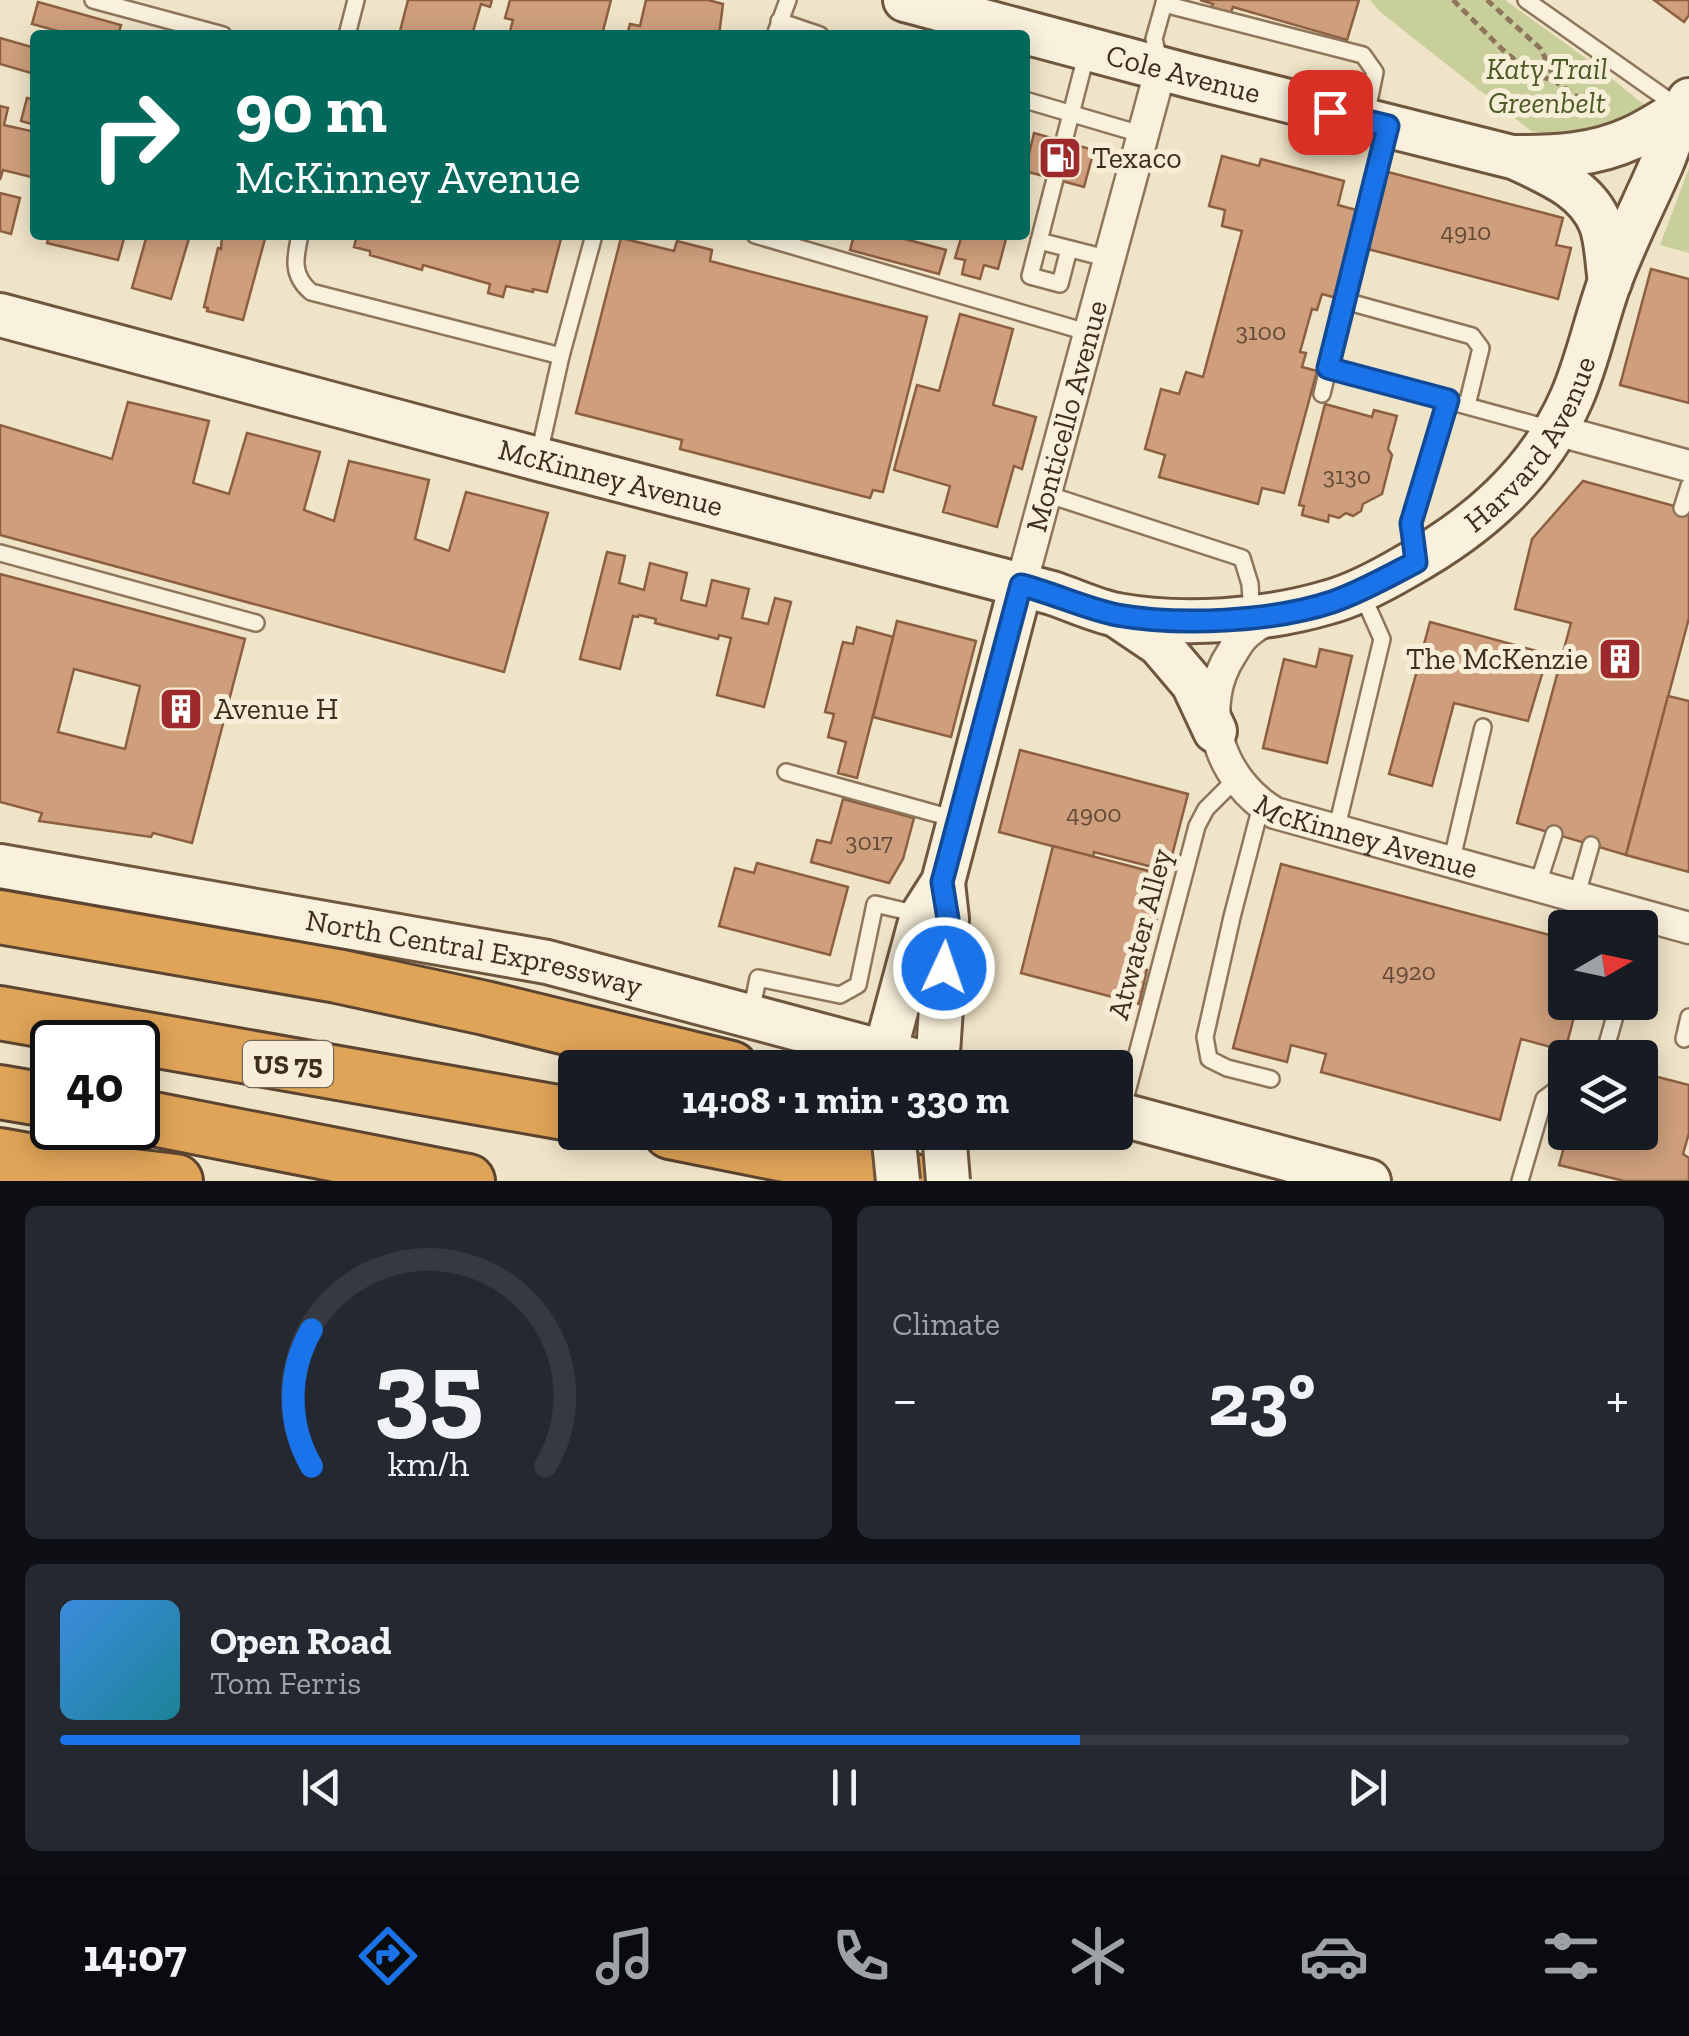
<!DOCTYPE html>
<html lang="en">
<head>
<meta charset="utf-8">
<style>
  :root { --surface:#171b24; --page:#242831; --text:#f1f3f6; --muted:#9ea1a6; --line:#363941; --accent:#1a73e8 }
  body { margin:0; font-family:"Zilla Slab",serif; background:var(--page); color:var(--text); height:100vh; display:flex; flex-direction:column; font-size:38px; white-space:nowrap }
  * { box-sizing:border-box; margin:0 }
  p { font-size:32px; color:var(--muted) }
  .icon { flex:none; width:55px; height:55px; fill:none; stroke:currentColor; stroke-width:2; stroke-linecap:round; stroke-linejoin:round }
  .map { position:relative; height:1181px; overflow:hidden }
  .details { display:flex; flex-direction:column; gap:25px; padding:25px; background:#0d0f14; flex:1 }
  .details>* { flex:none }
  .banner { position:absolute; left:30px; top:30px; width:1000px; height:210px; border-radius:10px; box-shadow:0 5px 25px #0003; background:#00695c; color:#fff; overflow:hidden }
  .needle { width:65px; rotate:81deg }
  .buttons { position:absolute; left:1548px; top:910px; display:grid; gap:20px }
  .buttons a { display:grid; place-items:center; width:110px; height:110px; border-radius:10px; background:var(--surface); box-shadow:0 5px 25px #0003; font-size:50px }
  .speed { position:absolute; left:30px; top:1020px; display:flex; gap:20px; font-size:50px; font-weight:700; text-align:center }
  .speed>* { display:grid; place-content:center; width:130px; height:130px; border-radius:50%; background:var(--surface); box-shadow:0 5px 25px #0003; line-height:1 }
  .speed .limit { border:5px solid #111; border-radius:15px; background:#fff; color:#111 }
  .pin { position:absolute; display:grid; place-items:center; width:85px; height:85px; color:#fff; margin:-42px; border-radius:20px; box-shadow:0 5px 15px #0006 }
  .me { position:absolute; width:110px; margin:-55px; rotate:3deg; stroke-linejoin:round; filter:drop-shadow(0 0 8px #0008) }
  .turn { display:flex; align-items:center; gap:35px; height:210px; padding:0 40px; font-size:45px }
  .turn .icon { width:130px; height:130px; stroke-width:2.5 }
  .turn b { display:block; font-size:70px; line-height:85px }
  .big { font-size:75px; font-weight:700; line-height:1.1 }
  .details .widget { flex:1; display:flex; flex-direction:column; justify-content:center; gap:15px; min-width:0; padding:0 35px; border-radius:15px; background:var(--page) }
  .details .dial { align-items:center; gap:0 }
  .dial svg { height:260px; overflow:visible; fill:none; stroke:var(--line); stroke-width:7; stroke-linecap:round; text-anchor:middle }
  .dial text { fill:var(--text); stroke:none }
  .song { display:flex; align-items:center; gap:30px }
  .cover { width:120px; height:120px; border-radius:15px; background:linear-gradient(135deg,hsl(210 70% 55%),hsl(190 70% 35%)) }
  .played { height:10px; border-radius:5px; background:linear-gradient(90deg,var(--accent) 65%,var(--line) 65%) }
  .keys { display:flex; justify-content:space-around; direction:ltr }
  .heat { display:flex; justify-content:space-between; align-items:center; font-size:55px; direction:ltr }
  .details .tiles { flex:1; display:grid; gap:25px; grid-template-columns:1fr 1fr }
  .widget:last-child { grid-column:span 2 }
  .trip { position:absolute; left:558px; top:1050px; width:575px; height:100px; border-radius:10px; background:var(--surface); box-shadow:0 5px 25px #0003; font-weight:700; line-height:100px; text-align:center }
  .menu { display:flex; height:160px; justify-content:space-around; align-items:center; background:#090b0e; color:var(--muted) }
  .menu .icon { width:70px; height:70px }
  .menu .active { color:var(--accent) }
  .menu b { font-size:45px; color:var(--text) }
  .map>svg:first-child { display:block }
  .green { fill:#c9cf9b }
  .building { fill:#cf9f7d; stroke:#8d5f41; stroke-width:2.5; fill-rule:evenodd }
  .lines { fill:none; stroke-linecap:round; stroke-linejoin:round }
  .lane-casing { stroke:#8d765c; stroke-width:20 }
  .street-casing { stroke:#8d765c; stroke-width:35 }
  .secondary-casing { stroke:#6f573f; stroke-width:48 }
  .highway-casing { stroke:#5b4430; stroke-width:58 }
  .path { stroke:#8d765c; stroke-width:5; stroke-dasharray:8 5; stroke-linecap:butt }
  .lane { stroke:#faf1dc; stroke-width:15 }
  .street { stroke:#faf1dc; stroke-width:30 }
  .secondary { stroke:#faf1dc; stroke-width:42 }
  .highway { stroke:#e0a458; stroke-width:52 }
  .secondary-bridge-casing { stroke:#6f573f; stroke-width:48; stroke-linecap:butt }
  .secondary-bridge { stroke:#faf1dc; stroke-width:42 }
  .route-casing { stroke:#114b97; stroke-width:25 }
  .route { stroke:#1a73e8; stroke-width:18 }
  .labels { text-anchor:middle; stroke-width:10; stroke-linejoin:round; paint-order:stroke }
  .number-label { font-size:25px; fill:#624a37 }
  .shield { fill:#f7eed8; stroke:#756857; stroke-width:2.5 }
  .shield-label { font-size:28px; font-weight:bold; fill:#3d2e20 }
  .park-label { font-size:30px; font-style:italic; fill:#4d5a26; stroke:#f7eed8 }
  .street-label { font-size:30px; fill:#3d2e20; stroke:#f7eed8 }
  .poi-label { font-size:30px; fill:#3d2e20; stroke:#f7eed8; text-anchor:start }
</style>
</head>
<body>
<div class="map">
<svg width="1689" height="1181" viewBox="0 0 1689 1181">
  <rect width="100%" height="100%" fill="#f0e4c8"/>
  <g class="green">
    <path d="M1370,0H1505L1594,64L1648,108L1631,118L1577,139L1531,131L1379,11Z"/>
    <path d="M1689,168V253L1660,245Z"/>
  </g>
  <g class="building">
    <path d="M408,0H492L490,7L481,4L472,35H399Z"/>
    <path d="M510,0H611L602,35H509L513,20L505,18Z"/>
    <path d="M646,0H708L723,4L719,35H627L630,24L640,26Z"/>
    <path d="M1200,0H1359L1347,40L1233,7L1230,14L1211,8L1213,4Z"/>
    <path d="M1654,0H1689V15L1684,22Z"/>
    <path d="M38,2L121,25L118,35H72L32,24Z"/>
    <path d="M0,38L35,48V74L0,64Z"/>
    <path d="M27,98L35,100V125L21,121Z"/>
    <path d="M0,106L8,108L4,125L35,132V178L3,170L0,180Z"/>
    <path d="M1034,133L1094,150L1084,187L1025,171Z"/>
    <path d="M1222,156L1259,166L1261,159L1344,181L1338,205L1360,211L1336,298L1322,294L1317,310L1312,309L1300,352L1306,353L1302,367L1317,371L1284,493L1262,488L1258,504L1159,477L1165,455L1145,449L1161,389L1179,394L1186,372L1203,377L1242,231L1222,226L1225,210L1209,206Z"/>
    <path d="M1388,172L1563,218L1556,245L1571,248L1558,299L1368,249Z"/>
    <path d="M0,193L20,198L11,234L0,231Z"/>
    <path d="M49,235H125L118,260L47,243Z"/>
    <path d="M147,235H190L171,299L132,288Z"/>
    <path d="M222,235H266L243,320L207,311L208,308L204,307L218,248L221,249Z"/>
    <path d="M357,235H562L547,292L533,289V292L506,286L503,297L488,293L490,284L423,265L422,270L370,255V251L354,247Z"/>
    <path d="M854,235H890L946,250L939,274L850,250Z"/>
    <path d="M962,235H1007L998,269L984,265L980,279L962,274L965,260L955,258Z"/>
    <path d="M621,238L674,251L677,241L712,250L710,261L927,317L883,492L873,490L870,498L680,449L682,440L576,413Z"/>
    <path d="M1651,269L1689,279V403L1620,385Z"/>
    <path d="M960,314L1013,329L993,405L1036,417L1022,469L1014,466L997,527L943,512L950,486L894,470L917,385L939,391Z"/>
    <path d="M128,402L209,421L193,483L229,494L247,433L320,452L304,510L334,521L349,461L429,480L415,539L449,551L466,492L548,513L504,672L0,535V425L112,459Z"/>
    <path d="M1325,404L1372,417L1374,410L1397,416L1388,449L1392,455L1382,494L1363,504L1361,511L1353,516L1346,513L1339,518L1329,515L1328,522L1302,515L1304,506L1299,505Z"/>
    <path d="M1583,481L1689,510V618L1626,855L1517,823L1571,623L1515,609L1532,539Z"/>
    <path d="M607,552L625,556L619,583L644,590L650,563L687,573L681,600L706,606L712,580L749,589L742,618L768,624L775,598L791,602L764,707L717,695L731,638L719,635L718,639L655,623L656,619L639,615L638,617L633,616L620,669L580,659Z"/>
    <path d="M0,574L245,639L192,843L153,833L151,837L39,821L42,813L0,802ZM74,669L140,686L125,749L58,732Z"/>
    <path d="M897,621L976,641L951,737L873,717Z"/>
    <path d="M1430,622L1548,654L1528,721L1454,703L1432,786L1389,774Z"/>
    <path d="M857,627L893,637L857,778L838,773L846,742L828,737L834,714L825,712L843,642L853,644Z"/>
    <path d="M1320,649L1352,656L1327,763L1263,748L1284,659L1316,667Z"/>
    <path d="M1668,696L1689,701V872L1626,855Z"/>
    <path d="M1020,750L1188,794L1168,871L1094,852L1093,857L999,832Z"/>
    <path d="M843,799L914,818L903,859L889,883L811,862L817,840L831,843Z"/>
    <path d="M1053,846L1168,876L1143,969L1147,970L1139,1004L1021,973Z"/>
    <path d="M757,863L848,887L830,955L719,926L735,868L754,873Z"/>
    <path d="M1281,864L1565,939V1002H1578L1565,1051L1521,1039L1500,1120L1321,1072L1326,1054L1291,1045L1287,1062L1233,1048Z"/>
    <path d="M1650,1075L1689,1085V1133L1683,1154L1689,1158V1181H1624L1559,1165L1568,1132H1600L1632,1141L1634,1132H1640V1110Z"/>
  </g>
  <g class="lines">
    <defs>
      <g id="lane">
        <path d="M93,0L223,35"/>
        <path d="M1526,0L1678,107"/>
        <path d="M1164,4L1363,55L1375,72L1366,116"/>
        <path d="M779,21L820,35"/>
        <path d="M347,35L356,0"/>
        <path d="M775,35L788,0"/>
        <path d="M1160,64L1154,39L1165,0"/>
        <path d="M1025,100L1144,135"/>
        <path d="M1064,141L1087,52"/>
        <path d="M1055,179L1039,241L1110,259"/>
        <path d="M300,235C295,258 291,275 311,292L561,356"/>
        <path d="M755,235L1090,333"/>
        <path d="M1039,241L1030,276L1060,284L1069,249"/>
        <path d="M1345,301L1472,336L1481,348L1467,405"/>
        <path d="M1328,368L1551,429"/>
        <path d="M1322,394L1386,130"/>
        <path d="M539,454L561,356L594,235"/>
        <path d="M1046,494L1242,558L1250,584L1252,616"/>
        <path d="M1682,508L1689,486"/>
        <path d="M0,553L256,623"/>
        <path d="M1415,555L1411,523L1448,400"/>
        <path d="M786,772L955,819"/>
        <path d="M1261,806L1232,917L1205,1037L1209,1059L1227,1068L1271,1079"/>
        <path d="M1336,831L1382,639L1362,594"/>
        <path d="M1451,863L1483,727"/>
        <path d="M1537,887L1554,834"/>
        <path d="M1576,898L1591,845"/>
        <path d="M751,1013L758,978L840,995L858,985L875,904L918,914"/>
        <path d="M1684,1039L1689,1017"/>
        <path d="M1603,1058L1619,1002"/>
        <path d="M1122,1111L1197,826L1206,809L1236,779"/>
        <path d="M1520,1181L1544,1099L1565,1083"/>
      </g>
      <g id="street">
        <path d="M1556,430L1689,466"/>
        <path id="s1" d="M1021,585L1161,68"/>
        <path id="s2" d="M1272,616C1263,622 1253,627 1246,634C1240,639 1236,646 1232,653C1195,708 1220,781 1275,813L1689,928"/>
      </g>
      <g id="secondary">
        <path id="s3" d="M905,0L1189,76L1512,157C1554,157 1593,156 1632,138C1649,131 1665,119 1682,110"/>
        <path d="M1520,160C1552,175 1588,190 1601,225C1607,242 1607,263 1610,282"/>
        <path id="s4" d="M0,315L538,459L1052,593C1073,600 1096,611 1117,615C1183,627 1265,621 1329,602C1355,595 1381,581 1405,567C1477,527 1538,475 1572,397C1588,360 1596,319 1610,281C1625,241 1645,202 1662,163C1671,142 1676,119 1689,100"/>
        <path d="M1116,615L1159,644L1193,684L1215,731"/>
        <path id="s5" d="M0,866L547,962L944,1068"/>
        <path d="M887,1068L885,1052L922,915L943,882L1021,585"/>
        <path d="M937,1068L947,919L943,883"/>
        <path d="M1115,1113L1369,1181"/>
      </g>
      <g id="highway">
        <path d="M0,917L337,976L485,1008L731,1068"/>
        <path d="M0,1013L575,1115"/>
        <path d="M0,1092L52,1101"/>
        <path d="M138,1116L468,1181"/>
        <path d="M670,1132L914,1181"/>
        <path d="M0,1155L84,1170L176,1181"/>
      </g>
    </defs>
    <use href="#lane" class="lane-casing"/>
    <use href="#street" class="street-casing"/>
    <use href="#secondary" class="secondary-casing"/>
    <use href="#highway" class="highway-casing"/>
    <g class="path">
      <path d="M1453,0L1505,52L1532,73L1556,82L1600,113"/>
      <path d="M1487,0L1541,49L1556,82"/>
    </g>
    <use href="#lane" class="lane"/>
    <use href="#street" class="street"/>
    <use href="#secondary" class="secondary"/>
    <use href="#highway" class="highway"/>
    <defs>
      <g id="secondary-bridge">
        <path d="M893,1132L898,1181"/>
        <path d="M944,1132L948,1181"/>
      </g>
    </defs>
    <use href="#secondary-bridge" class="secondary-bridge-casing"/>
    <use href="#secondary-bridge" class="secondary-bridge"/>
  </g>
  <g class="lines">
    <defs>
      <path id="route" d="M944,968L948,919L942,882L1021,585C1053,593 1086,609 1117,615C1180,626 1271,622 1332,602C1361,592 1389,576 1416,562L1411,523L1448,400L1328,368L1388,126L1330,112"/>
    </defs>
    <use href="#route" class="route-casing"/>
    <use href="#route" class="route"/>
  </g>
  <defs>
    <symbol id="fuel-square" viewBox="-11 -11 22 22"><rect x="-9" y="-9" width="18" height="18" rx="4" fill="#9e2a2b" stroke="#f7eed8"/><path d="M-5.5-6h7V0h2V4h1.3V-2.5L3-4.5l.8-.8L6-3V5H2.5V1h-1V6h-7ZM-4.2-4.7v3.2H.2V-4.7Z" fill="#fff"/></symbol>
    <symbol id="building-square" viewBox="-11 -11 22 22"><rect x="-9" y="-9" width="18" height="18" rx="4" fill="#9e2a2b" stroke="#f7eed8"/><path d="M-4-6H4V6H1V3H-1V6H-4ZM-2.5-4.3h1.7v1.8h-1.7ZM.8-4.3h1.7v1.8H.8ZM-2.5-1h1.7V.8h-1.7ZM.8-1h1.7V.8H.8Z" fill="#fff"/></symbol>
  </defs>
  <g fill-rule="evenodd">
    <use href="#fuel-square" x="1035" y="133" width="50" height="50"/>
    <use href="#building-square" x="1595" y="634" width="50" height="50"/>
    <use href="#building-square" x="156" y="684" width="50" height="50"/>
  </g>
  <g class="labels">
    <g class="number-label">
      <text x="1466" y="240">4910</text>
      <text x="1261" y="340">3100</text>
      <text x="1347" y="484">3130</text>
      <text x="1094" y="822">4900</text>
      <text x="869" y="850">3017</text>
      <text x="1409" y="980">4920</text>
    </g>
    <rect class="shield" x="243" y="1041" width="90" height="46" rx="8"/>
    <g class="shield-label">
      <text x="288" y="1074">US 75</text>
    </g>
    <g class="park-label">
      <text x="1547" y="79">Katy Trail<tspan x="1547" dy="34">Greenbelt</tspan></text>
    </g>
    <g class="street-label">
      <text dy="10" stroke="none"><textPath href="#s3" startOffset="288">Cole Avenue</textPath></text>
      <text dy="10" stroke="none"><textPath href="#s1" startOffset="175">Monticello Avenue</textPath></text>
      <text dy="10" stroke="none"><textPath href="#s4" startOffset="1635">Harvard Avenue</textPath></text>
      <text dy="10" stroke="none"><textPath href="#s4" startOffset="632">McKinney Avenue</textPath></text>
      <text dy="10" stroke="none"><textPath href="#s2" startOffset="335">McKinney Avenue</textPath></text>
      <text transform="translate(1140 934) rotate(-75)" y="10">Atwater Alley</text>
      <text dy="10" stroke="none"><textPath href="#s5" startOffset="482">North Central Expressway</textPath></text>
    </g>
    <g class="poi-label">
      <text x="1092" y="168">Texaco</text>
      <text x="1588" y="669" text-anchor="end">The McKenzie</text>
      <text x="214" y="719">Avenue H</text>
    </g>
  </g>
</svg>
<div class="buttons">
<a><svg class="needle" viewBox="-14 -14 28 28"><path d="M0-13l5 13h-10z" fill="#e53935"/><path d="M0 13l5-13h-10z" fill="#9ea1a6"/></svg></a>
<a><svg class="icon" aria-label="layers" viewBox="0 0 24 24"><path d="M12 4l9 5-9 5-9-5zM3 14l9 5 9-5"/></svg></a>
</div>
<div class="speed"><div class="limit">40</div></div>
<div class="pin" style="left:1330px;top:112px;background:#d93025"><svg class="icon" aria-label="arrive" viewBox="0 0 24 24"><path d="M6 21V4h12l-3 4 3 4H6"/></svg></div>
<svg class="me" style="left:944px;top:968px" viewBox="-20 -20 40 40"><circle r="17" fill="#1a73e8" stroke="#fff" stroke-width="3"/><path d="M0-11L8 9 0 5-8 9z" fill="#fff"/></svg>
<div class="trip">14:08 · 1 min · 330 m</div>
<div class="banner">
<div class="turn"><svg class="icon" aria-label="right" viewBox="0 0 24 24"><path d="M7 20v-9h11M14 6l5 5-5 5"/></svg><div><b>90 m</b>McKinney Avenue</div></div>
</div>
</div>
<section class="details">
<div class="tiles">
<div class="widget dial"><svg viewBox="0 0 100 80">
<path d="M14 69A42 42 0 1 1 86 69"/>
<path d="M14 69A42 42 0 0 1 14 27" stroke="#1a73e8"/>
<text x="50" y="56" font-size="32" font-weight="700">35</text>
<text x="50" y="72" font-size="11">km/h</text>
</svg></div>
<div class="widget"><p>Climate</p>
<div class="heat"><a>−</a><b class="big">23°</b><a>+</a></div>
</div>
<div class="widget">
<div class="song"><i class="cover"></i><div><b>Open Road</b><p>Tom Ferris</p></div></div>
<div class="played"></div>
<div class="keys"><svg class="icon" aria-label="previous" viewBox="0 0 24 24"><path d="M18 5L8 12l10 7zM5 5v14"/></svg><svg class="icon" aria-label="pause" viewBox="0 0 24 24"><path d="M8 5v14M16 5v14"/></svg><svg class="icon" aria-label="next" viewBox="0 0 24 24"><path d="M6 5l10 7-10 7zM19 5v14"/></svg></div>
</div>
</div>
</section>
<nav class="menu">
<b>14:07</b>
<svg class="icon active" aria-label="directions" viewBox="0 0 24 24"><path d="M12 3l9 9-9 9-9-9zM9 14v-3h6M13 9l2 2-2 2"/></svg>
<svg class="icon" aria-label="music" viewBox="0 0 24 24"><path d="M9 18V5l10-2v13"/><circle cx="6" cy="18" r="3"/><circle cx="16" cy="16" r="3"/></svg>
<svg class="icon" aria-label="phone" viewBox="0 0 24 24"><path d="M5 4h4l2 5-3 2q2 4 5 5l2-3 5 2v4C11 20 4 13 5 4z"/></svg>
<svg class="icon" aria-label="climate" viewBox="0 0 24 24"><path d="M12 3v18M4 7l16 10M4 17L20 7"/></svg>
<svg class="icon" aria-label="car" viewBox="0 0 24 24"><path d="M5 17H2v-5l4-1 3-4h7l3 4 3 1v5h-3M9 17h6M6 11h13"/><circle cx="7" cy="17" r="2"/><circle cx="17" cy="17" r="2"/></svg>
<svg class="icon" aria-label="filters" viewBox="0 0 24 24"><path d="M4 7h16M4 17h16"/><circle cx="9" cy="7" r="2"/><circle cx="15" cy="17" r="2"/></svg>
</nav>
</body>
</html>
